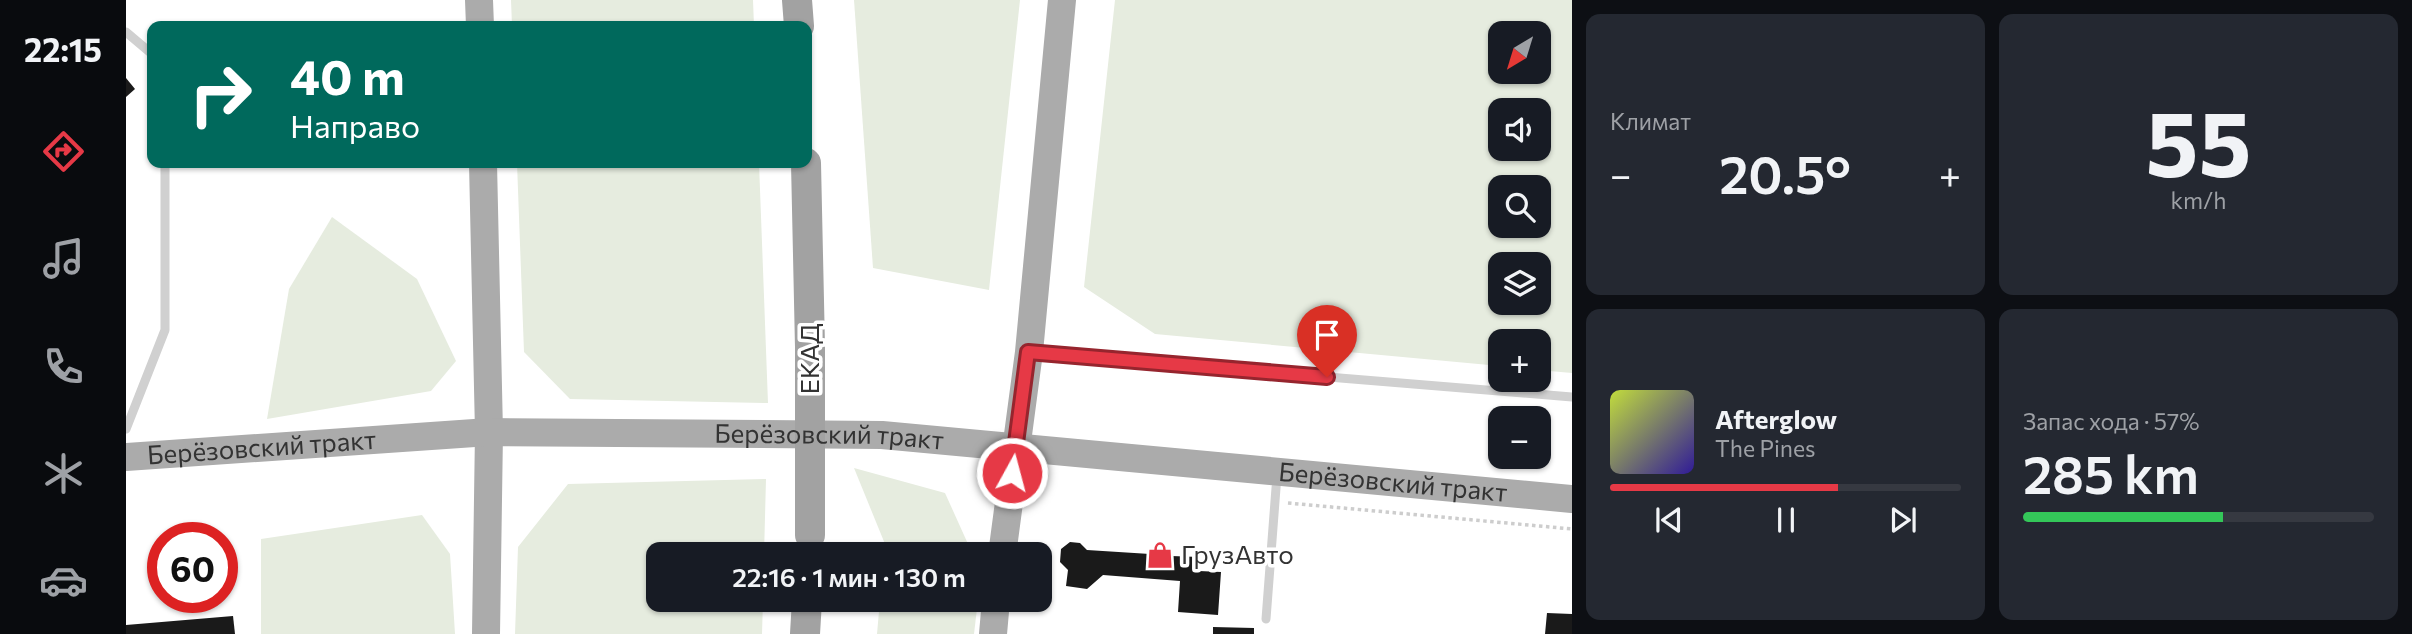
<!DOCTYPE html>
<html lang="ru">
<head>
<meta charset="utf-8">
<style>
  :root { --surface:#171b24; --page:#242831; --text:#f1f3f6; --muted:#9ea1a6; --line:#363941; --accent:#e63946 }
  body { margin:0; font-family:Commissioner,sans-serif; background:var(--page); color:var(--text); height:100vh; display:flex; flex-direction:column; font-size:26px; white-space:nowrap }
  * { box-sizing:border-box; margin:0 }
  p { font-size:23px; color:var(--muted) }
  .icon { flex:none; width:38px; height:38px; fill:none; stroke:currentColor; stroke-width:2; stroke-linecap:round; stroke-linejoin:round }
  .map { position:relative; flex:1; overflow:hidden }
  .side { display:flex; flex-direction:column; gap:14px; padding:14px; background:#0d0f14; width:840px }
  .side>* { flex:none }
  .banner { position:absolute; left:21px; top:21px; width:665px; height:147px; border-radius:14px; box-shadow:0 2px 5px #0004; background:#00695c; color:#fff; overflow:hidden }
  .needle { width:46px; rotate:218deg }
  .tools { position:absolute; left:1362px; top:21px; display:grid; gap:14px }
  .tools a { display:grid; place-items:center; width:63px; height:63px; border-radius:14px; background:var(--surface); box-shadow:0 2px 5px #0004; font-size:35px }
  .speed { position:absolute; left:21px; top:522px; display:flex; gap:14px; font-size:35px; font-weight:700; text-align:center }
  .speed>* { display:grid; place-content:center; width:91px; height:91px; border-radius:50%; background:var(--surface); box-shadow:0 2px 5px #0004; line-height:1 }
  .speed .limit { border:10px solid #d22; background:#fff; color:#111 }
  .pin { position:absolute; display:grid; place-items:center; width:60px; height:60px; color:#fff; margin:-72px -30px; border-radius:50% 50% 50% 0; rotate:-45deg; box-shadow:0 0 7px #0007 }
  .pin .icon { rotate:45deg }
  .me { position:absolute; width:77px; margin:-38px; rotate:7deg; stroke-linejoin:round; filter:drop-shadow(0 0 5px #0008) }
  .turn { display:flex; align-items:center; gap:24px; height:147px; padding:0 28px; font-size:32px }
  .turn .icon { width:91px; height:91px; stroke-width:2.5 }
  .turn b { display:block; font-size:49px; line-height:60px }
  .big { font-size:52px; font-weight:600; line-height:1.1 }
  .side .widget { flex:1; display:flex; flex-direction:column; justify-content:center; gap:10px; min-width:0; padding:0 24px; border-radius:14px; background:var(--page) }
  .side .dial { align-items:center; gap:0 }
  .dial b { font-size:91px; line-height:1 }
  .song { display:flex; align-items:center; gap:21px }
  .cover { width:84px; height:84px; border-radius:10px; background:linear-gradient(135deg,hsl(70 70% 55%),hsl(250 70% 35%)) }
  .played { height:7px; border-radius:4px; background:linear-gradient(90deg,var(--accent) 65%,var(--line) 65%) }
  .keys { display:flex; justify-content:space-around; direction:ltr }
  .heat { display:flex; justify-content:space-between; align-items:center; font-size:38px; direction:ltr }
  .charge { height:10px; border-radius:5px; background:linear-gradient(90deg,#34c759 57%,var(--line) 0) }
  .side .tiles { flex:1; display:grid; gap:14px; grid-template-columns:repeat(2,1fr) }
  .trip { position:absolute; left:520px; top:542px; width:406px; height:70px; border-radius:14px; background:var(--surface); box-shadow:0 2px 5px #0004; font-weight:600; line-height:70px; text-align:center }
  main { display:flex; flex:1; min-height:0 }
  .dock { display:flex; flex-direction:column; width:126px; justify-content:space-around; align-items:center; background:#090b0e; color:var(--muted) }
  .dock .icon { width:49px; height:49px }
  .dock .on { color:var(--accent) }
  .dock b { font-size:32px; color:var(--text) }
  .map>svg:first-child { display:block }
  .green { fill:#e6ecdf; fill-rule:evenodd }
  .building { fill:#1a1a1a }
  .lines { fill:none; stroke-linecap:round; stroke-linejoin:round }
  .path { stroke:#cdcdcd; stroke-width:3.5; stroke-dasharray:3.5 3.5; stroke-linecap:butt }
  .service { stroke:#d0d0d0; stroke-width:9 }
  .primary { stroke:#ababab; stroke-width:28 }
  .trunk { stroke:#a2a2a2; stroke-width:30 }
  .trunk-bridge { stroke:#a2a2a2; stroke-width:30 }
  .route-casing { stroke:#96252e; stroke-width:18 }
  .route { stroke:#e63946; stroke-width:12 }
  .labels { text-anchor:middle; stroke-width:7; stroke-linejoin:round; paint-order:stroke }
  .street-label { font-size:26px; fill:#333; stroke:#fff }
  .poi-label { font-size:26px; fill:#333; stroke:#fff; text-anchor:start }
</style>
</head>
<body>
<main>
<nav class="dock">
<b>22:15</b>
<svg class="icon on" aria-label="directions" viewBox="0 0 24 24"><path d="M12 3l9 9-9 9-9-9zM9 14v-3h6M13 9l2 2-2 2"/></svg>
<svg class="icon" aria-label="music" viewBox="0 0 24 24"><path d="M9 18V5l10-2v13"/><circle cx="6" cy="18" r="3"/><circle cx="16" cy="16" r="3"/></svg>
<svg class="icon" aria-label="phone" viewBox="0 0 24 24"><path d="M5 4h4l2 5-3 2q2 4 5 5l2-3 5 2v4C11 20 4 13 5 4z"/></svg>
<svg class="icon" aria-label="climate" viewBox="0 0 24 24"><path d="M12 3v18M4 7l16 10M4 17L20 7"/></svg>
<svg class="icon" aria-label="car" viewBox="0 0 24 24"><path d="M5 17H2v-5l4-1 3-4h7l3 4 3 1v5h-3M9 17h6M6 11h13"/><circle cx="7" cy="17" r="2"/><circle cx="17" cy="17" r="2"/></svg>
</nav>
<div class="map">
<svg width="1446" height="634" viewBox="0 0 1446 634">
  <rect width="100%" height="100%" fill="#fff"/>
  <g class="green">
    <path d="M385,0H627L628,26H386Z"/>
    <path d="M728,0H894L863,290L747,268Z"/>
    <path d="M989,0H1446V373L1412,370V341H1374V366L1029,334L958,287ZM1412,33V72H1374V33ZM1374,110H1412V149H1374ZM1374,187H1412V226H1374ZM1412,264V303H1374V264Z"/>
    <path d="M391,163H633L642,403L444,399L398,352Z"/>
    <path d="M206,217L291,279L330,361L305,391L141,419L163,289Z"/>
    <path d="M728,468L819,493L847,555H758L759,544Z"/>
    <path d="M640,479L638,555H532V600H637L636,634H389L392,547L442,484Z"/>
    <path d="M296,515L324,554L329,634H135V539Z"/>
    <path d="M754,600H852L848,634H751Z"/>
  </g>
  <g class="building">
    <path d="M0,78L9,89L0,97Z"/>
    <path d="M944,542L954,543L961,550L1024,554L1035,545L1045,556L1074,557L1073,571L1095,572L1092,615L1052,612L1054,581L977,575L961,589L940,586L942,570L934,562L935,549Z"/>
    <path d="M1421,613L1446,614V634H1419Z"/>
    <path d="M107,616L109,634H0V625Z"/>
    <path d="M1087,627L1128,628V634H1087Z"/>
  </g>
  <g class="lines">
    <path class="path" d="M1162,503L1446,529"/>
    <g class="service">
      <path d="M0,32L26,54"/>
      <path d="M907,353L1446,397"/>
      <path d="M0,429L39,330V163"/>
      <path d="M1140,619L1151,475"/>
    </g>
    <g class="primary">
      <path d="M353,0L354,26"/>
      <path d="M357,163L363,432L360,634"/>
      <path id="s1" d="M0,457L363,432L756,435L1446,499"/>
      <path d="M876,555L903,352L936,0"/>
      <path d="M867,634L870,600"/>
    </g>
    <g class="trunk">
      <path d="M671,0L673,26"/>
      <path d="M680,163L684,347"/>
      <path d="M679,634L681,600"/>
    </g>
    <path class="trunk-bridge" d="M684,535V347"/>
  </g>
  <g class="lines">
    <defs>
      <path id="route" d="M886,473L902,352L1201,377"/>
    </defs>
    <use href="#route" class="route-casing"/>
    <use href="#route" class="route"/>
  </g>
  <defs>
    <symbol id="shop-bare" viewBox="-9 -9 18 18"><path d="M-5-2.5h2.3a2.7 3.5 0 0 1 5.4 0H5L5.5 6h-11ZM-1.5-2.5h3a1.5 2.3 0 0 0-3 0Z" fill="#e63946" stroke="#fff" stroke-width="2.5" paint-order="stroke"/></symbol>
  </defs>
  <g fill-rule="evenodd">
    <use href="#shop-bare" x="1015" y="536" width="38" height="38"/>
  </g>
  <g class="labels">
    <g class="street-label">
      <text transform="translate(684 359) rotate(-90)" y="9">ЕКАД</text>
      <text dy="9" stroke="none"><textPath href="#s1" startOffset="704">Берёзовский тракт</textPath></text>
      <text dy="9" stroke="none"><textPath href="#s1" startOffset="136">Берёзовский тракт</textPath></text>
      <text dy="9" stroke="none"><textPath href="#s1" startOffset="1270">Берёзовский тракт</textPath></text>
    </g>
    <g class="poi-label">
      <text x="1055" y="564">ГрузАвто</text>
    </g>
  </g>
</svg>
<div class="tools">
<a><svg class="needle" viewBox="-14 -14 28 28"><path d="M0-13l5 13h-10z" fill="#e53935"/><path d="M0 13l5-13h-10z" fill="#9ea1a6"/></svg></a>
<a><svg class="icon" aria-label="sound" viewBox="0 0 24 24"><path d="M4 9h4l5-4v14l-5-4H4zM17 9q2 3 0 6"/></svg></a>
<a><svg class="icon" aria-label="search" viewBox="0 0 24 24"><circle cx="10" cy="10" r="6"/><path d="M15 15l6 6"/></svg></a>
<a><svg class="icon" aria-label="layers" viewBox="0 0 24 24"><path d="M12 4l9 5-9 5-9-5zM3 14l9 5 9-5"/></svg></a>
<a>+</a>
<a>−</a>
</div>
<div class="speed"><div class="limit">60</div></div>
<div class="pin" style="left:1201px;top:377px;background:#d93025"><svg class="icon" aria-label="arrive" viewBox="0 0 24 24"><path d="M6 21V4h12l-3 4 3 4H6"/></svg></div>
<svg class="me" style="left:886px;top:473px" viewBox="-20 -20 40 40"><circle r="17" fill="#e63946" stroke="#fff" stroke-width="3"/><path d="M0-11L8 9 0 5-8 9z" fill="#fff"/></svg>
<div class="trip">22:16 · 1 мин · 130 m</div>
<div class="banner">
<div class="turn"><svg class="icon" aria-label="right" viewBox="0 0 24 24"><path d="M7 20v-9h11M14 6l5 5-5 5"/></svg><div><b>40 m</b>Направо</div></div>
</div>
</div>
<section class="side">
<div class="tiles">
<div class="widget"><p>Климат</p>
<div class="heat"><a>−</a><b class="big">20.5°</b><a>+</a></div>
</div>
<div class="widget dial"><b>55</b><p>km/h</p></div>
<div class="widget">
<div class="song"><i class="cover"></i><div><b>Afterglow</b><p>The Pines</p></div></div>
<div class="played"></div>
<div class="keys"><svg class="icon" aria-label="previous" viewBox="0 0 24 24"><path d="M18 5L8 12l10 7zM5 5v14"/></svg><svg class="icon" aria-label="pause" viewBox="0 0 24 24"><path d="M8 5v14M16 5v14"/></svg><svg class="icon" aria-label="next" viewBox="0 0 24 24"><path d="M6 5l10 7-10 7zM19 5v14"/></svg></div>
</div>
<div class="widget"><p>Запас хода · 57%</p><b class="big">285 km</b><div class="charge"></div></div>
</div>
</section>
</main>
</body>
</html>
